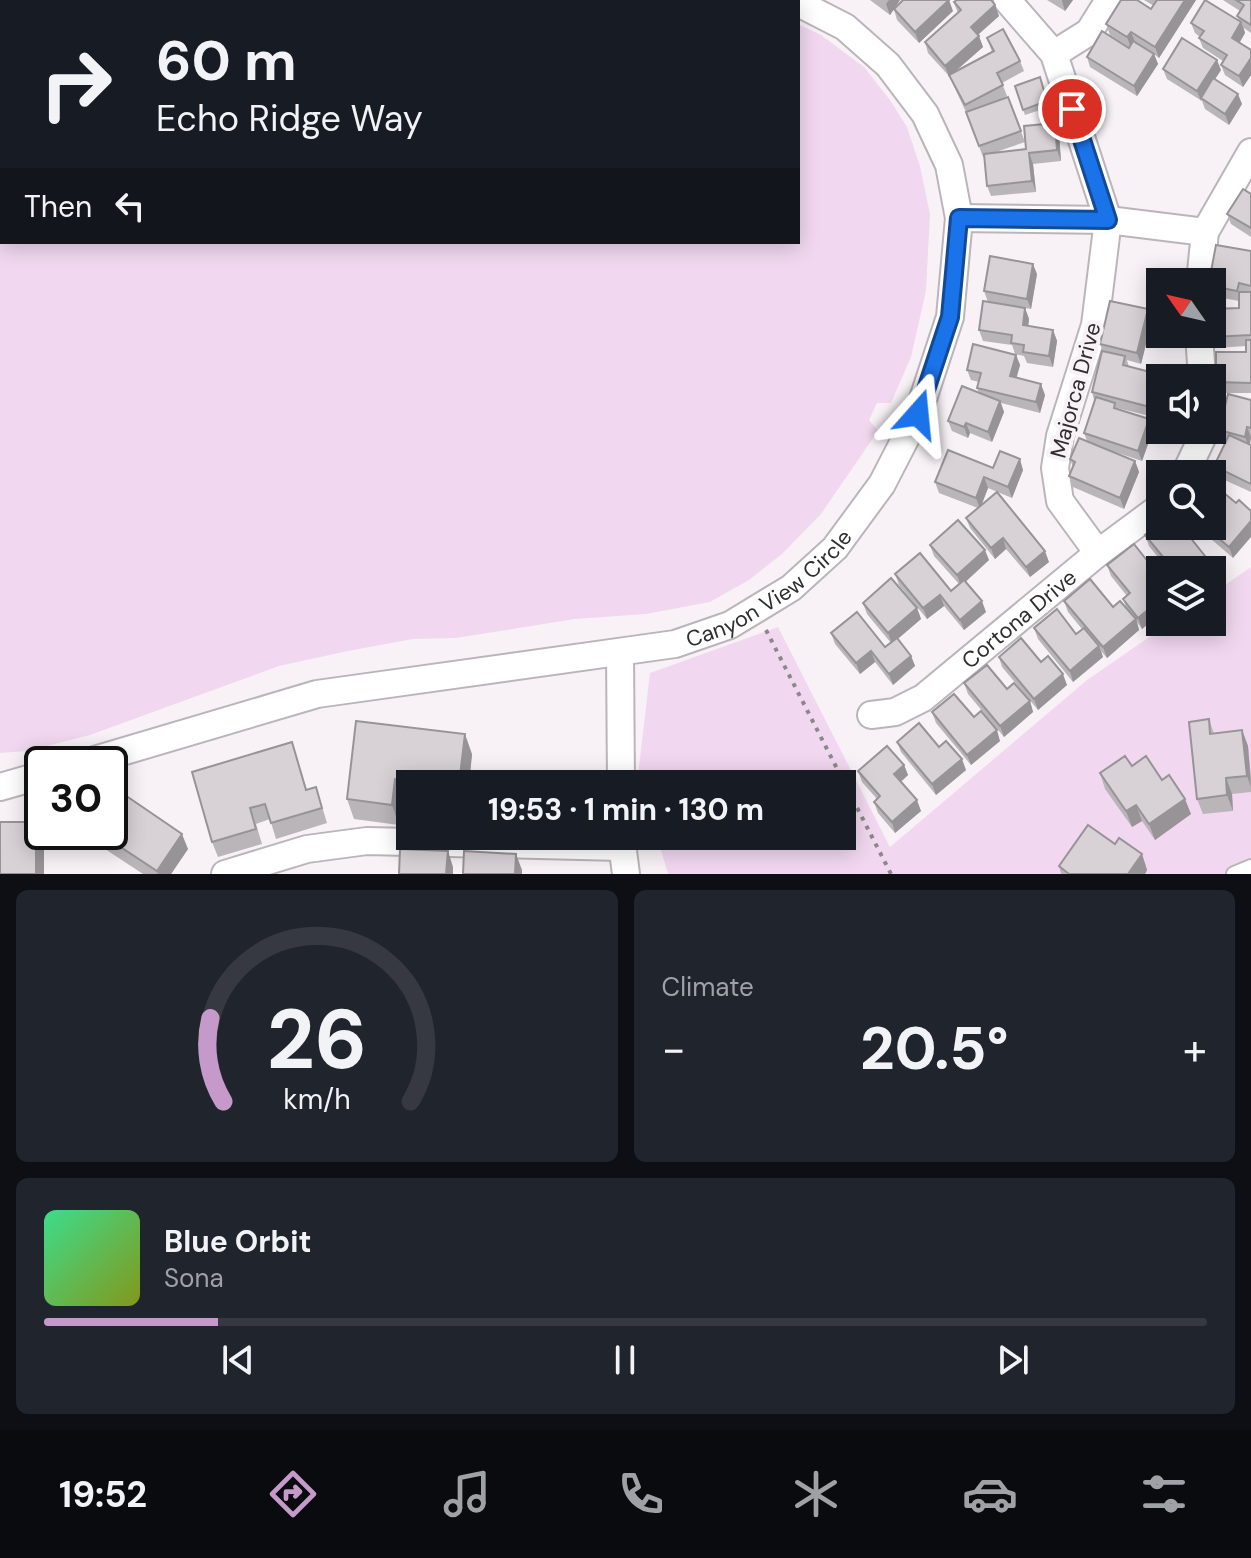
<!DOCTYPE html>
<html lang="en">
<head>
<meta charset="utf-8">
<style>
  :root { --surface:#171b24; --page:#20242c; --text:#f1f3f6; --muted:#9ea1a6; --line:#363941; --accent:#c599c9 }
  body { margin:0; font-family:"DM Sans",sans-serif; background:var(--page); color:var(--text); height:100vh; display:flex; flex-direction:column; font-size:30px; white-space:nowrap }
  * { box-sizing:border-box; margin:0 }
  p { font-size:26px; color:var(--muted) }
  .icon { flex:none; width:44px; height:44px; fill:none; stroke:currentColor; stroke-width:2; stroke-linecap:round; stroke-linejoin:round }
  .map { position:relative; height:874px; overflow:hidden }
  .drawer { display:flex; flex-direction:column; gap:16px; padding:16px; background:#0d0f14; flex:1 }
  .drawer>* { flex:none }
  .hud { position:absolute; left:0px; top:0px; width:800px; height:244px; box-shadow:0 4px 20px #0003; background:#171b24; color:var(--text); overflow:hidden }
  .needle { width:52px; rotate:304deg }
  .tools { position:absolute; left:1146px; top:268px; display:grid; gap:16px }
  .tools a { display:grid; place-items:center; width:80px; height:80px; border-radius:0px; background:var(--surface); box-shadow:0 4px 20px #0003; font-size:40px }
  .speed { position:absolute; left:24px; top:746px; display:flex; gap:16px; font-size:40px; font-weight:700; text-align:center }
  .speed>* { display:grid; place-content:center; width:104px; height:104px; border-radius:50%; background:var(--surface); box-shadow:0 4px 20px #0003; line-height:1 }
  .speed .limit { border:4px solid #111; border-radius:12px; background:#fff; color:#111 }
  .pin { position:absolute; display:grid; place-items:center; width:68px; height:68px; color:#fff; margin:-34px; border:4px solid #fff; border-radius:50%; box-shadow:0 2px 8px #0007 }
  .me { position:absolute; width:88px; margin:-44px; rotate:18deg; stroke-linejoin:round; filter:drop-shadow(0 0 6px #0008) }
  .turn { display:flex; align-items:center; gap:28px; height:168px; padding:0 24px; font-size:36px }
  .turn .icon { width:104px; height:104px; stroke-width:2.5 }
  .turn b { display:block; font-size:56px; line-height:68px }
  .then { display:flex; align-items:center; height:76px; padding:0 24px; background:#0003; gap:16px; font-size:30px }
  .big { font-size:60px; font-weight:700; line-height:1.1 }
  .drawer .tile { flex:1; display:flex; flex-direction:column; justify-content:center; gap:12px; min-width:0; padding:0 28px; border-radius:12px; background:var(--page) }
  .drawer .dial { align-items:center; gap:0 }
  .dial svg { height:208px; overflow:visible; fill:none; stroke:var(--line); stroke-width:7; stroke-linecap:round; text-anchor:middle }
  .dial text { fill:var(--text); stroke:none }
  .song { display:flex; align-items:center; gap:24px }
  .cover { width:96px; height:96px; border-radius:12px; background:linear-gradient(135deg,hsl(150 70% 55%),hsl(70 70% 35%)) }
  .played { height:8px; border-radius:4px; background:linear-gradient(90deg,var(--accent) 15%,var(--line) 15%) }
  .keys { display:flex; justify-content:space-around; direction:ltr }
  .heat { display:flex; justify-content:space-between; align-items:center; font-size:44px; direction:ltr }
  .drawer .tiles { flex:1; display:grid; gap:16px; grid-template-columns:1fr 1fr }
  .tile:last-child { grid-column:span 2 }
  .trip { position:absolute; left:396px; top:770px; width:460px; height:80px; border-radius:0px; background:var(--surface); box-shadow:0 4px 20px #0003; font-weight:700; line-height:80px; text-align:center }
  .menu { display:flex; height:128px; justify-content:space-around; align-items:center; background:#090b0e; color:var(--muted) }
  .menu .icon { width:56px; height:56px }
  .menu .selected { color:var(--accent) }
  .menu b { font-size:36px; color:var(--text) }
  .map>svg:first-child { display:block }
  .green { fill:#f1d8f0 }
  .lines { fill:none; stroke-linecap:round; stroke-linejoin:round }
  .lane-casing { stroke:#bbb5ba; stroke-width:18 }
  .street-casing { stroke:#bbb5ba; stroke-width:30 }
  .path { stroke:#8b878a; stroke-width:4; stroke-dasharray:4 6; stroke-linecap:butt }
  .lane { stroke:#fff; stroke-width:14 }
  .street { stroke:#fff; stroke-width:26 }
  .wall { fill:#bab5b9 }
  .shaded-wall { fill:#979396 }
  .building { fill:#d8d2d7; stroke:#979396; stroke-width:2 }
  .route-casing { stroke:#114b97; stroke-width:20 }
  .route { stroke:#1a73e8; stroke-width:14 }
  .labels { text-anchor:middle; stroke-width:8; stroke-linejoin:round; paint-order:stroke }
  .street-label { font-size:22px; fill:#2f2d2f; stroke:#f8f2f7 }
</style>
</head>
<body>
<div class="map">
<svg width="1251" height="874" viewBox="0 0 1251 874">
  <rect width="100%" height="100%" fill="#f8f2f7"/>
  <g class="green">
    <path d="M798,24L821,35L864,67L890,100L907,127L920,166L930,214L926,291L911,357L891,403H877L869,420L878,431L821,514L782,554L749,580L710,602L646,614L575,619L456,638L413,639L348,651L279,666L90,735L28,751L0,753V125H2V242H798Z"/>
    <path d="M1251,567V874H668L657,836H842V784H641L638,775L650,673L778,627L890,847L1087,680L1171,622H1212V594Z"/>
  </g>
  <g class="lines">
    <defs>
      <path id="lane" d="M1234,874L1251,867"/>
      <g id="street">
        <path d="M1007,0L1054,54L1108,220L1095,325L1060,436L1055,468L1060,501L1098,553"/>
        <path d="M185,2V0"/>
        <path d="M517,2L524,0"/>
        <path d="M1054,54L1089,32L1109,0"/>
        <path d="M0,101H2"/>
        <path d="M959,218L1108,220L1205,232"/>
        <path d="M1200,282L1205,232L1251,152"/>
        <path d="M1199,334L1202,378"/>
        <path d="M1185,474L1202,438V430"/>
        <path d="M620,652L621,784"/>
        <path id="s1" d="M871,715L895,712L923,698L1098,553L1160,507"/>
        <path id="s2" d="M81,764L317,694L675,644L730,625L791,588L835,548L882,484L918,414L950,317L959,218L949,165L925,114L888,65L845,27L798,3"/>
        <path d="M0,787L42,775"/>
        <path d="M621,836L626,874"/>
        <path d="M225,874L307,849L367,841L621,847"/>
      </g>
    </defs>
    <use href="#lane" class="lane-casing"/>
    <use href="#street" class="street-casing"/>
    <path class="path" d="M766,630L891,874"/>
    <use href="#lane" class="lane"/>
    <use href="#street" class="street"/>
  </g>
  <g class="wall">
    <path d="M870,0H900L894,8L953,11L919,43L897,20L894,9L890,15Z"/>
    <path d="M1047,0H1073L1065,11Z"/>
    <path d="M1144,0H1196L1159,58L1154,54L1158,64L1137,96L1090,67L1087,57L1129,48V47L1110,35L1106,24L1151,9L1154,6Z"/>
    <path d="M1223,0H1251V33L1244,28L1245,33L1239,43L1251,50V75L1243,87L1225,75L1221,65L1223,61L1203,48L1199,38L1200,37L1195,33L1191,23L1239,21L1237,16L1240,11Z"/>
    <path d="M954,3L995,5L999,16L978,35L983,47L954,72L992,52L987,38L1020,61L1024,71L1002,83L1007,96L997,101L1008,97L1025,142L996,152L1026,149L1059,134L1061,161L1033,164L1036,192L991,196L987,186L984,157H983L966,112L949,76L928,53L925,42L958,13Z"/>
    <path d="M1163,69L1221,70L1215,79L1242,104L1229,125L1205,109L1202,101L1167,79Z"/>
    <path d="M1040,77L1049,107L1025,115L1015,86Z"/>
    <path d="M1251,194V237L1231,224L1227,214Z"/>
    <path d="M1251,251V393H1220L1216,382L1246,352V346L1216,348L1212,337L1239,308V301L1212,296V282Z"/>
    <path d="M1037,274L1031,309L1025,308L1029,319L1028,326L1053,330L1057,341L1053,367L1027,363L1024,356L1015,354L1012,345L983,341L979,330L988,302L984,291Z"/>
    <path d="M1148,309L1152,320L1141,364L1127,360L1129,367L1160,378V393L1154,417L1117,408L1153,430L1142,461L1115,452L1135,461L1139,472L1124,509L1073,487L1069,476L1073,467L1070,459L1087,441L1084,433L1094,400L1092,392L1103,351L1100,344Z"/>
    <path d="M1016,355L1020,365L1016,378L1045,395L1040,413L1001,403L1004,412L992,442L970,433L968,438L952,431L948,421L979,393L977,388L979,382L971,380L967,370Z"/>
    <path d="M1251,400V439L1250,445H1251V492L1218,477L1214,466L1226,441H1223L1219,430Z"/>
    <path d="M993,468L1023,470L1012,498L988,488L981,506L1049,562L1030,577L1006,549L995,559L970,528L966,518L978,508L939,493L935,482Z"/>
    <path d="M1236,503L1233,558L1196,526H1212Z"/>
    <path d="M1145,535L1209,561L1213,572L1165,566L1149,546Z"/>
    <path d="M930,545L989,560L966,581L986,612L964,630L944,606L927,619L899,585L895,574L951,591L959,584L934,556Z"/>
    <path d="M1107,565L1160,577V614L1142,629L1137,622L1139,630L1107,658L1101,651L1103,657L1073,682L1038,639L1034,628L1076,634L1082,629L1068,612L1064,601L1113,607H1126L1123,599L1127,596L1111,576Z"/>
    <path d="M863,603L917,608L921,619L897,639L911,656L915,666L893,685L875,662L860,674L835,644L831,633L885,647L891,643L867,614Z"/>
    <path d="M999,657L1041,662L1067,685L1038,710L1002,667Z"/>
    <path d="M964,683L1007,689L1030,701L1033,712L1004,737L968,694Z"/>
    <path d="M932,712L974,717L1000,741L971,765L936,723Z"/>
    <path d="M1209,719L1214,734L1242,730L1248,746L1251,777V792L1232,794L1233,811L1203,814L1197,799Z"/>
    <path d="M356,721L472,754L469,784H410V806L409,800L402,799L399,825L354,819L347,799Z"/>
    <path d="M897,742L939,747L966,770L936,795L901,752Z"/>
    <path d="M297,758L307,790L321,803L327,823L276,839L270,819L256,824L262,844L218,857L212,842Z"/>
    <path d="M904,765L908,775L901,782L921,811L895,833L878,813L874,802L877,799L862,782L858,771Z"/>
    <path d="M1132,766L1191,814L1155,840L1142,821L1132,827L1105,789L1100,773Z"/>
    <path d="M97,832H110L188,849L171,874H143L102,847Z"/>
    <path d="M1142,854L1147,870L1145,874H1061L1059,866Z"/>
  </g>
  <g class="shaded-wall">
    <path d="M889,0H900L890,15L886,4Z"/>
    <path d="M949,0L953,11L919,43L915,32Z"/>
    <path d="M1062,0H1073L1065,11L1062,1Z"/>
    <path d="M1185,0H1196L1159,58L1155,47Z"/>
    <path d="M995,5L999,16L974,38L971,27Z"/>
    <path d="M1241,22L1245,33L1236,49L1232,38Z"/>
    <path d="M1131,32L1135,42L1131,48L1127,37Z"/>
    <path d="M979,36L983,47L949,77L945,66Z"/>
    <path d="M1154,54L1158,64L1137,96L1134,86Z"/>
    <path d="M1251,58V75L1243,87L1239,76Z"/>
    <path d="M1217,60L1221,70L1202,99L1201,98V101L1197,91Z"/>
    <path d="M1238,94L1242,104L1229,125L1225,114Z"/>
    <path d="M1055,123L1059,134L1061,161L1057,150Z"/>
    <path d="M1029,153L1033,164L1036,192L1032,181Z"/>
    <path d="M1033,264L1037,274L1031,309L1027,299Z"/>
    <path d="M1025,308L1029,319L1027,336L1023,325Z"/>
    <path d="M1148,309L1152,320L1141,364L1137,353Z"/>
    <path d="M1053,330L1057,341L1053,367L1049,356Z"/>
    <path d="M1016,355L1020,365L1014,387L1010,376Z"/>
    <path d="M1158,374L1160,378V393L1154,417L1150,407Z"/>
    <path d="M1041,384L1045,395L1040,413L1036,402Z"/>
    <path d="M1000,401L1004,412L992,442L988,432Z"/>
    <path d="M1149,419L1153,430L1142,461L1138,451Z"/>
    <path d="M966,423L970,433L968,438L964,427Z"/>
    <path d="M1247,427L1251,437L1249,447L1245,437Z"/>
    <path d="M1020,459L1023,470L1012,498L1008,487Z"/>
    <path d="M1135,461L1139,472L1124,509L1120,498Z"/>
    <path d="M984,477L988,488L980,509L976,498Z"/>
    <path d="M1251,521V537L1233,558L1229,547Z"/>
    <path d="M1003,538L1006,549L995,559L991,548Z"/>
    <path d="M985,550L989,560L961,586L957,575Z"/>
    <path d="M1045,551L1049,562L1030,577L1026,567Z"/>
    <path d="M1209,561L1213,572L1212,573V570H1198Z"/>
    <path d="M940,595L944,606L927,619L923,608Z"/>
    <path d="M1160,600V614L1142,629L1138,618Z"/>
    <path d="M982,601L986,612L964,630L960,620Z"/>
    <path d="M917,608L921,619L892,644L888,633Z"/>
    <path d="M1136,619L1139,630L1107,658L1103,647Z"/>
    <path d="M1099,646L1103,657L1073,682L1070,671Z"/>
    <path d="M871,651L875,662L860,674L856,663Z"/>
    <path d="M911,656L915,666L893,685L889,674Z"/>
    <path d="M1063,674L1067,685L1038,710L1034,699Z"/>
    <path d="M1030,701L1033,712L1004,737L1000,726Z"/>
    <path d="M997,730L1000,741L971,765L967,755Z"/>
    <path d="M1242,730L1248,746L1251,787L1247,776Z"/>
    <path d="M465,734L472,754L469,784H459Z"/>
    <path d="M962,759L966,770L936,795L932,784Z"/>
    <path d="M904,765L908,775L898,784L894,774Z"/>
    <path d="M1226,778L1232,794L1233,811L1227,795Z"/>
    <path d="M395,779L402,799L399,825L392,805Z"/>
    <path d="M1185,799L1191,814L1155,840L1149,824Z"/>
    <path d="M917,800L921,811L895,833L892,822Z"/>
    <path d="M1136,805L1142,821L1132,827L1126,811Z"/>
    <path d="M36,822L44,842V874H36Z"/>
    <path d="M182,834L188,849L171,874H158L157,871Z"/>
    <path d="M448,851L453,867V874H446Z"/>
    <path d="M516,854L522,870V874H515Z"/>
    <path d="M1142,854L1147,870L1145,874H1128Z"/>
  </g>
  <g class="building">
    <path d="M3,0H75V2H2Z"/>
    <rect x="86" y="0" width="44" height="2"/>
    <rect x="220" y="0" width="64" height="2"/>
    <path d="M903,0H949L915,32L894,9Z"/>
    <path d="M957,0H991L995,5L971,27L979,36L945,66L925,42L961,10L954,2Z"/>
    <path d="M1121,0H1137L1151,9L1157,0H1185L1155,47L1131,32L1127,37L1106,24Z"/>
    <path d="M1205,0L1241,22L1232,38L1251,50V58L1239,76L1221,65L1227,55L1199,38L1204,31L1191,23Z"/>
    <path d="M1236,0H1251V25L1237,16L1244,5Z"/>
    <path d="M1003,29L1020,61L997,73L1003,85L965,105L949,75L994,51L987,38Z"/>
    <path d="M1102,31L1129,48L1133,41L1154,54L1134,86L1087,57Z"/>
    <path d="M1182,38L1217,60L1197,91L1163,69Z"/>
    <path d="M1040,77L1047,101L1023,110L1015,86Z"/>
    <path d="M1213,78L1238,94L1225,114L1201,98Z"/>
    <path d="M1008,97L1021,131L979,146L966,112Z"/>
    <path d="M1055,123L1057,150L1029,153L1032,181L987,186L984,154L1026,149L1024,126Z"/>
    <path d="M1243,189L1251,194V228L1227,214Z"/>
    <path d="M1216,245L1251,251V286L1239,283L1237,291L1212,286V282H1209Z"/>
    <path d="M990,256L1033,264L1027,299L984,291Z"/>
    <path d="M1239,292H1251V335L1212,337V309L1239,308Z"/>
    <path d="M983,301L1025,308L1023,325L1053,330L1049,356L1023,352L1024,345L1011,343L1012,335L979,330Z"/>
    <path d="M1110,301L1148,309L1137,353L1100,344Z"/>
    <path d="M1246,340H1251V383L1216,382V352H1246Z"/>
    <path d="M973,344L1016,355L1010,376L1041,384L1036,402L977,388L981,373L967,370Z"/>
    <path d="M1102,351L1125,356L1123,365L1158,374L1150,407L1092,392Z"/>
    <path d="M962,386L1000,401L988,432L966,423L964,427L948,421Z"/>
    <path d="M1228,394L1251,400V428L1247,427L1245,437L1219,430Z"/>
    <path d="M1096,397L1115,403L1114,408L1149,419L1138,451L1084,433Z"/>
    <path d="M1229,435L1251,445V484L1214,466Z"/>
    <path d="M1079,438L1135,461L1120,498L1069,476L1075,462L1070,459Z"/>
    <path d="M948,450L993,468L1000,451L1020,459L1008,487L984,477L976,498L935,482Z"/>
    <path d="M1212,483L1236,503L1239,500L1251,511V521L1229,547L1204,526H1212Z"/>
    <path d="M997,492L1045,551L1026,567L1003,538L991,548L966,518Z"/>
    <path d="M958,520L985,550L957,575L930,545Z"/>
    <path d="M1160,523V526H1181L1209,561L1198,570H1161V569L1168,563L1145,535Z"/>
    <path d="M1134,544L1160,577V600L1138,618L1123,599L1130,593L1107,565Z"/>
    <path d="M920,553L951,591L964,580L982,601L960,620L940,595L923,608L895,574Z"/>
    <path d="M891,578L917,608L888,633L863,603Z"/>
    <path d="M1090,579L1113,607L1120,601L1136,619L1103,647L1064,601Z"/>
    <path d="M1057,609L1076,634L1084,628L1099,646L1070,671L1034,628Z"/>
    <path d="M857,612L885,647L897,638L911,656L889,674L871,651L856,663L831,633Z"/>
    <path d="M1021,638L1041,662L1048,656L1063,674L1034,699L999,657Z"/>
    <path d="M987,665L1007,689L1014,683L1030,701L1000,726L964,683Z"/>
    <path d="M954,694L974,717L981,711L997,730L967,755L932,712Z"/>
    <path d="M1209,719L1210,734L1242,730L1247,776L1226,778L1227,795L1197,799L1189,722Z"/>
    <path d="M356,721L465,734L459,784H411V781L395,779L392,805L347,799Z"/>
    <path d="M919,723L939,747L946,741L962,759L932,784L897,742Z"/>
    <path d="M292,742L306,790L316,787L322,808L271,823L265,804L250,808L256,829L212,842L192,772Z"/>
    <path d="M887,746L904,765L894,774L917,800L892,822L874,802L880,796L858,771Z"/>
    <path d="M1125,756L1132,766L1146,756L1162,780L1169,775L1185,799L1149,824L1136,805L1126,811L1100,773Z"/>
    <path d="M122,793L182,834L157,871L98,832H110V811Z"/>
    <rect x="0" y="822" width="36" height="52"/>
    <path d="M1088,825L1115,844L1119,838L1142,854L1128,874H1069L1059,866Z"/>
    <path d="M400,849L448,851L446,874H399Z"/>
    <path d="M464,851L516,854L515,874H463Z"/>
  </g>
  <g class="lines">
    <defs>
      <path id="route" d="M918,414L950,317L959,218L1108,220L1072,109"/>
    </defs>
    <use href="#route" class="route-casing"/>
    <use href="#route" class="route"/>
  </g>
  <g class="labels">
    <g class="street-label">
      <text transform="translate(1075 390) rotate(-75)" y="8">Majorca Drive</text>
      <text dy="8" stroke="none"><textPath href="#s2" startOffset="718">Canyon View Circle</textPath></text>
      <text dy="8" stroke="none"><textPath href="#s1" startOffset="180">Cortona Drive</textPath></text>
    </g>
  </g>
</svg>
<div class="tools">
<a><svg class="needle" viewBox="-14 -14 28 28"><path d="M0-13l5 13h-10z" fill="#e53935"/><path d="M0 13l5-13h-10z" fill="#9ea1a6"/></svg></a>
<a><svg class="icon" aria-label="sound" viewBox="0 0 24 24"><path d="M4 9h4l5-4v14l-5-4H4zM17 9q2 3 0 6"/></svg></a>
<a><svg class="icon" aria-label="search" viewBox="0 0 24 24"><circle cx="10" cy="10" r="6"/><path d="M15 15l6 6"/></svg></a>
<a><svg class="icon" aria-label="layers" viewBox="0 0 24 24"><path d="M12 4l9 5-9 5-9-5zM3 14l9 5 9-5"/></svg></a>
</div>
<div class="speed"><div class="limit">30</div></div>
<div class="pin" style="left:1072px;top:109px;background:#d93025"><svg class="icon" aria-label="arrive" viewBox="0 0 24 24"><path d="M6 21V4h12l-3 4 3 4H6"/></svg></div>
<svg class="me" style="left:918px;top:414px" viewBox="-20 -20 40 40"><path d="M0-17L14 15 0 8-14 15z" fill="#1a73e8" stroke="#fff" stroke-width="4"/></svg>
<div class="trip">19:53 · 1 min · 130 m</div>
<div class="hud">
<div class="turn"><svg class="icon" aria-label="right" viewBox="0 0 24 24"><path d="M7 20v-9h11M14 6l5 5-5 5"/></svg><div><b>60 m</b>Echo Ridge Way</div></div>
<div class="then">Then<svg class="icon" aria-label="left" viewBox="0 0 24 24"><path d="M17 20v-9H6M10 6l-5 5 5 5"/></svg></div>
</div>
</div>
<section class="drawer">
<div class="tiles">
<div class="tile dial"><svg viewBox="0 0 100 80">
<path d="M14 69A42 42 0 1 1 86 69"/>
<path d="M14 69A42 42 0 0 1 9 37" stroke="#c599c9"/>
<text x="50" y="56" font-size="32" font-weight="700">26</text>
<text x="50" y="72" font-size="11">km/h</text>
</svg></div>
<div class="tile"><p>Climate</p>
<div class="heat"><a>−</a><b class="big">20.5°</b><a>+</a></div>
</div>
<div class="tile">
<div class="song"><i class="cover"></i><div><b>Blue Orbit</b><p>Sona</p></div></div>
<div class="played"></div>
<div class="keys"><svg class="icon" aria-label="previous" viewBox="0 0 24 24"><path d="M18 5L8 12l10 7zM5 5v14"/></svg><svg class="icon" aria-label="pause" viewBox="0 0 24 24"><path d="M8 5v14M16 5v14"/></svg><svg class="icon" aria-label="next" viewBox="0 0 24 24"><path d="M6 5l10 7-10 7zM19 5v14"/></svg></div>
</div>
</div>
</section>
<nav class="menu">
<b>19:52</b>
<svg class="icon selected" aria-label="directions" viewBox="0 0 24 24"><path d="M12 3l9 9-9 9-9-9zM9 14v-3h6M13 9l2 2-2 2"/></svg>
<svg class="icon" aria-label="music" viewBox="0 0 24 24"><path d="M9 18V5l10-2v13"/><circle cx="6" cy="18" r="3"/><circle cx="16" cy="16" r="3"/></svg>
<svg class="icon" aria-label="phone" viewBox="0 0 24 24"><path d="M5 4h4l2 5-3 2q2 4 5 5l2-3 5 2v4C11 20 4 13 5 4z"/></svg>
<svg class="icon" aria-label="climate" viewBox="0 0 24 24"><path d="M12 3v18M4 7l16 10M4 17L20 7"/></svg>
<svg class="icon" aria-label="car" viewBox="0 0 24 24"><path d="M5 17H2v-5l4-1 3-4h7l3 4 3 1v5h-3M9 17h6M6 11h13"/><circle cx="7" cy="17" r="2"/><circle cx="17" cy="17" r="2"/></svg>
<svg class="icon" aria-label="filters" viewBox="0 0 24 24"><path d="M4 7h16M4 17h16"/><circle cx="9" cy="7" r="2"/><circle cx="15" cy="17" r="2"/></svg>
</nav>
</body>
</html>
